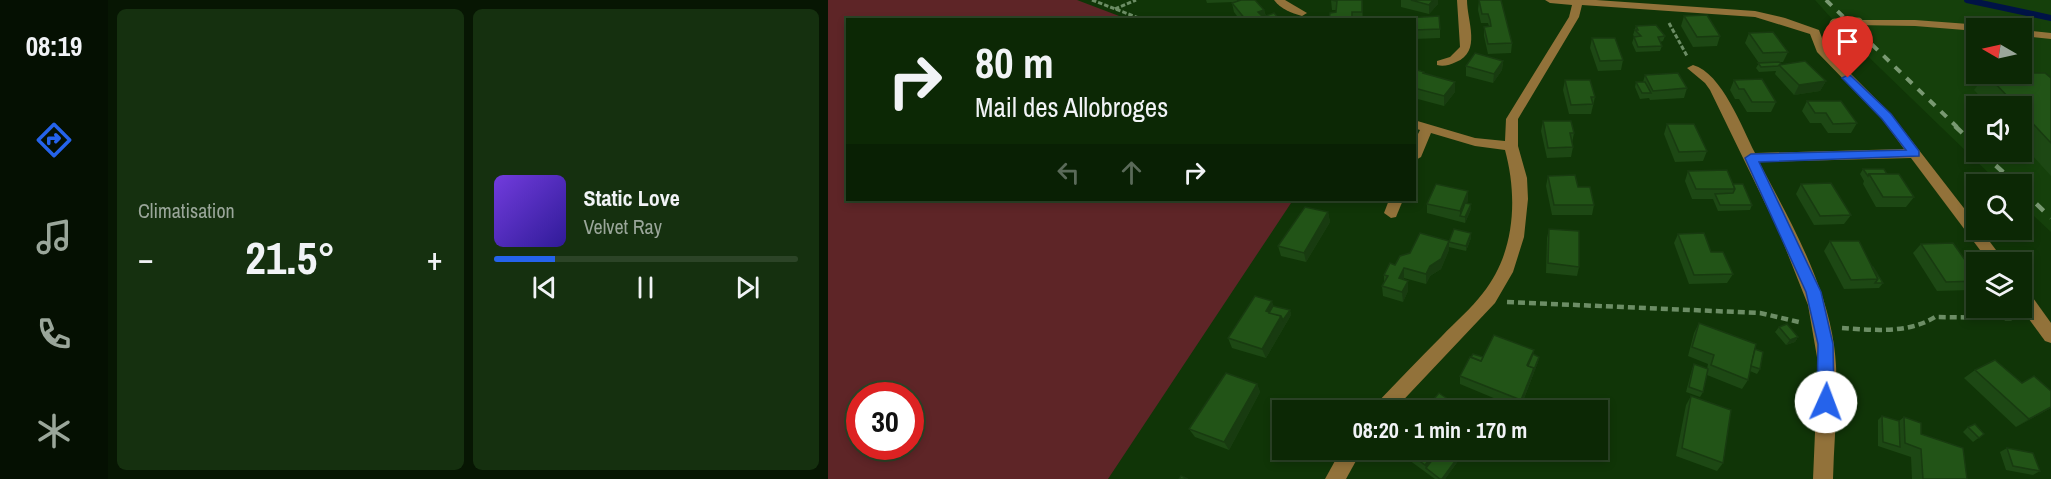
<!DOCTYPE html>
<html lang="fr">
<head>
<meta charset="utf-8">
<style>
  :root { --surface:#0c2805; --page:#15300f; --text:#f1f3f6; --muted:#9aa69a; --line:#2c4427; --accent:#2563eb }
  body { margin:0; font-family:"Archivo Narrow",sans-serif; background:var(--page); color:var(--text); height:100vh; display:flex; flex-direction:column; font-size:22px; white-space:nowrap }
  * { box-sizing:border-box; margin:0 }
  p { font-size:20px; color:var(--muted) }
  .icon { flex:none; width:33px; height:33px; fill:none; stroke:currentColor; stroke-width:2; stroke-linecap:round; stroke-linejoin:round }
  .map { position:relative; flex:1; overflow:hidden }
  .details { display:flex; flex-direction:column; gap:9px; padding:9px; background:#071603; width:720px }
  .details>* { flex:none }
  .hud { position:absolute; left:18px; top:18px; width:570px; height:183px; border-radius:0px; box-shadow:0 3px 9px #0003,0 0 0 2px var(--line); background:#0c2805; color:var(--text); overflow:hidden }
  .needle { width:39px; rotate:279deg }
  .controls { position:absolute; left:1138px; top:18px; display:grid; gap:12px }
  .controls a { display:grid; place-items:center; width:66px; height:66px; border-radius:0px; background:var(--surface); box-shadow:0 3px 9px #0003,0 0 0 2px var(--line); font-size:30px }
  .speed { position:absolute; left:18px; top:382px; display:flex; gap:12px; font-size:30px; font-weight:700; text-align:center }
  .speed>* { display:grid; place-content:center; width:78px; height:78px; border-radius:50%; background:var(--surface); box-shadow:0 3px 9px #0003,0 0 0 2px var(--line); line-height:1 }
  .speed .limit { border:9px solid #d22; background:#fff; color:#111 }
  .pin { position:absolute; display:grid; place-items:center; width:51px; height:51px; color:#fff; margin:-62px -26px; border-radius:50% 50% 50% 0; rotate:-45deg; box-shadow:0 0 6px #0007 }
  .pin .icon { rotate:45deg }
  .me { position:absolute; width:66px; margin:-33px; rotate:2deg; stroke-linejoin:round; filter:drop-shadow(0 0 4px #0008) }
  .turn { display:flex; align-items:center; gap:21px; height:126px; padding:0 30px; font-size:27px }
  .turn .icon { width:78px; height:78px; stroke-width:2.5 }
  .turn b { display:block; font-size:42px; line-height:51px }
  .lanes { display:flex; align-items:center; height:57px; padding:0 30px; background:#0003; justify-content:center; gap:30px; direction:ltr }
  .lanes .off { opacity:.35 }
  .big { font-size:45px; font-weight:800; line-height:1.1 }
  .details .card { flex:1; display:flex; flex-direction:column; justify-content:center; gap:9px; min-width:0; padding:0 21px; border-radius:9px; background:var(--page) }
  .song { display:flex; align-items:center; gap:18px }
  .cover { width:72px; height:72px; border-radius:9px; background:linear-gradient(135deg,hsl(260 70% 55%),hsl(250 70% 35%)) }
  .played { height:6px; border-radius:3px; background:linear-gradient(90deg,var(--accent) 20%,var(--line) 20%) }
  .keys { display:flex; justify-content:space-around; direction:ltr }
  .heat { display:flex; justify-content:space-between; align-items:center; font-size:33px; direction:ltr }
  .details .tiles { flex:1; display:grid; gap:9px; grid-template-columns:repeat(2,1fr) }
  .trip { position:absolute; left:444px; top:400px; width:336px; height:60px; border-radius:0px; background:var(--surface); box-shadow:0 3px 9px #0003,0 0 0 2px var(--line); font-weight:800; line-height:60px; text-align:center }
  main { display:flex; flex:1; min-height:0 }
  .menu { display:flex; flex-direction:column; width:108px; justify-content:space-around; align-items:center; background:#051002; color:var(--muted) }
  .menu .icon { width:42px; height:42px }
  .menu .selected { color:var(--accent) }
  .menu b { font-size:27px; color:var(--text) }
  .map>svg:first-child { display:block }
  .built { fill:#15400b; fill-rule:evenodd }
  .green { fill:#5e2527; fill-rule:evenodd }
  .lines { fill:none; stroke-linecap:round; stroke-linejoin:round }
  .stream { stroke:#001346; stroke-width:6 }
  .path-far1 { stroke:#6c8d65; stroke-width:3; stroke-dasharray:4.5 2; stroke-linecap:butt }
  .path { stroke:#6c8d65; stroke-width:4.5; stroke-dasharray:7 4; stroke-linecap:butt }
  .minor { fill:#92723a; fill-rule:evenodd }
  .rail-far1 { stroke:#799972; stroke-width:4; stroke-dasharray:8 8; stroke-linecap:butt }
  .rail { stroke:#799972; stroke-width:4.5; stroke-dasharray:10 10; stroke-linecap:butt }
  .minor-bridge { stroke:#92723a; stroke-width:11 }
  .wall { fill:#1d4814 }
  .shaded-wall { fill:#183b10 }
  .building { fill:#225417; stroke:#183b10; stroke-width:1.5 }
  .route { fill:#2563eb; stroke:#184099; stroke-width:1.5 }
</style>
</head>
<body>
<main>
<nav class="menu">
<b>08:19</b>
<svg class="icon selected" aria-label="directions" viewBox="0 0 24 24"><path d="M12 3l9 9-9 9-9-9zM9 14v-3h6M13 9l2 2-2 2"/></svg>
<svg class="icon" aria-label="music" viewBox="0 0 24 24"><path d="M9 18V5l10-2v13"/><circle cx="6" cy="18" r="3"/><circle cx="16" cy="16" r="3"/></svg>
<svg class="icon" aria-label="phone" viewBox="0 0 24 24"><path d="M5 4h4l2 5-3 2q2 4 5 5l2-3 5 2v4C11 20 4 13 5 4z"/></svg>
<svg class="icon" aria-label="climate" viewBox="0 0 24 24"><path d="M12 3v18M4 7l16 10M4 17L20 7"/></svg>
</nav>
<section class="details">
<div class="tiles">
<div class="card"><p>Climatisation</p>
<div class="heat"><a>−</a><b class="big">21.5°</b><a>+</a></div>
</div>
<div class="card">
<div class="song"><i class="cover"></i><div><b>Static Love</b><p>Velvet Ray</p></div></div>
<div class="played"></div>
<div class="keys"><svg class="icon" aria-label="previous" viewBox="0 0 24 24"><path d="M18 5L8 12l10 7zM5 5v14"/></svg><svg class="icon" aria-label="pause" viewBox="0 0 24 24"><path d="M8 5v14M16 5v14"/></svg><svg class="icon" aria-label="next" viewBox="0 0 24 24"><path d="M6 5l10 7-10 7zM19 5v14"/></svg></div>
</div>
</div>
</section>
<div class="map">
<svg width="1223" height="479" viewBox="0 0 1223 479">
  <rect width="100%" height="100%" fill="#103507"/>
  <path class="built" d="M987,0H1223V232L1194,205V184H1172L1022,39ZM1149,28H1194V74H1149ZM1149,106H1194V152H1149Z"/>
  <path class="green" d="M0,0H249L299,19L20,20V200H465L280,479H0ZM32,396H82V447H32Z"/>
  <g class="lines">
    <path class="stream" d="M1139,0L1223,18"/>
    <g class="path-far1">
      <path d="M264,0L316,20"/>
      <path d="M287,9L308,0"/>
      <path d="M841,23L859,56"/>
    </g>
    <g class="path">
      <path d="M679,302L932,313L971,322"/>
      <path d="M1014,328C1045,330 1080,334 1107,317L1186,318"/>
    </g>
    <g class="minor">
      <path d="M446,0H457L479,13L474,16C463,13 453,9 446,0Z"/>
      <path d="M629,0H639C639,21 654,52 628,62C622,65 615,67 609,65V61L622,57L632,47Z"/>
      <path d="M717,0H768L927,11L957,18L991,30L998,49L1063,114L1149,225V230H1153L1174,258L1176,262H1161L1083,158L931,162C961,219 997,281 1006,345C1012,389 1006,435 1005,479H985L990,363L980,305L951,232L882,90L877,83L859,68L865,65C894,73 914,128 927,153L1076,149L1055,120L989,52L982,34L927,17L754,5L751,17L690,119V146L699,178L700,199L696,237L685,272L667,303L565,411H544L547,405C569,382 591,359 614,336C627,322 643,309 655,293C687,253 690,198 677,150L647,146L603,133L593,157L586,161V142L592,130L586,128V120L647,138L677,141L678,119L741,17L744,5L722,3Z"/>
      <path d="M1030,20H1087L1154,25L1159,28H1149V31L1087,26L1026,25L1025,23Z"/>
      <path d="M1194,30L1223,33V39L1194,36Z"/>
      <path d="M561,200H575L568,217L563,218L556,213Z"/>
      <path d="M1194,289L1200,291L1223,323V343L1217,341L1193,308Z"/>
      <path d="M513,450H534L518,479H497Z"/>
    </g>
    <path class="rail-far1" d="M998,0L1129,127"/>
    <g class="rail">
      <path d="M1127,126L1149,147"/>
      <path d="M1153,152L1188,184"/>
      <path d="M1194,190L1223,218"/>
    </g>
    <path class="minor-bridge" d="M1007,24L1030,23"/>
  </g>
  <g class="wall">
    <path d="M378,0H410L409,1L436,10L438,16L452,20H412L406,12L404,3L406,2L379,3Z"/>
    <path d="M503,0H534L535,20H501L508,12V10H504Z"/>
    <path d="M573,0H610V4L601,14L573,7Z"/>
    <path d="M651,0L684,43L683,53L660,54L656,36V27L661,26L660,23H653L650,10Z"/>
    <path d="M856,16L892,36L889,46L865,47L853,26Z"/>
    <path d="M586,20L612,29V38L586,39Z"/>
    <path d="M808,26L837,36L835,41L832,42L834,46L832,51L808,52L804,43L806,37H807L805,35Z"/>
    <path d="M921,33L960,52L955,62H952L953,64L998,81L992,91L966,95L947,74L948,71L931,72L928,68L931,63L917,43Z"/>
    <path d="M764,38L795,60L793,70L770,71L762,48Z"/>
    <path d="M675,61L674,70L665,83L638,76V66Z"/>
    <path d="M586,64L588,69L596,72V74L627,82V92L616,106L586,98Z"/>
    <path d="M1158,74L1223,78V176L1194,144V106H1161L1146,90Z"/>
    <path d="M817,75L859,88L856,98L822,100L821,98L812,99L807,87L808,82H815Z"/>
    <path d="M737,80L767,97L763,114H741L735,90Z"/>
    <path d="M906,80L948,102L943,112H919L911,99H907L902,90Z"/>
    <path d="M979,101L1029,123L1023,133H1000L993,123H982L974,111Z"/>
    <path d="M715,121L746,133L744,143L745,147L743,157L719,158L713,131Z"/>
    <path d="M839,124L879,151L875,161L847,162L836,134Z"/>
    <path d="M1035,169L1059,174L1086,197L1078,207H1048L1035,184L1036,181L1032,174Z"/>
    <path d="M860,171L905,184L924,205L922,210L890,211L885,199H864L857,181Z"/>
    <path d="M720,176L750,187L766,205L764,215H724L718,186Z"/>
    <path d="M973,184L1023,215L1016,224L986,225L968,194Z"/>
    <path d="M640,191L639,203L643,209L637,223L599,213V204Z"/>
    <path d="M500,212L502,222L478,262L453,256L450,246Z"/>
    <path d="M721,229L751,267L749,276L718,273L719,238Z"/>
    <path d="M643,233V238L638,251L621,247V250L613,269L602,276L598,284L576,278L575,280L580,291L575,302L555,296L554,286L556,282V275L567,265Z"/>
    <path d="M850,234L905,274L899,283L861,284L846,243Z"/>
    <path d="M1002,241L1044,267L1055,283L1051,288L1016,289L996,251Z"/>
    <path d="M1093,244L1149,277V284L1142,290L1109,291L1085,253Z"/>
    <path d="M445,306L462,310L463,315L438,358L404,348L400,338Z"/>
    <path d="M871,323L927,349L932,369L929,374L922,371L920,380L914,389L879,375L875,392L872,397L858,392L864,369L866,364L879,369L880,364L860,356L866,333Z"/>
    <path d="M951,327L970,337L967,342L958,345L947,332Z"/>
    <path d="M706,350L705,354L711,357L710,362L692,409L632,384V376L655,357Z"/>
    <path d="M1147,370L1223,391V408L1188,427L1136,378Z"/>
    <path d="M429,384L432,392L401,450L367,437L361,429Z"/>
    <path d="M863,396L895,463L889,471L848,456L858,405Z"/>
    <path d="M1054,416L1071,421L1076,417L1139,479H1084L1083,457L1050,446V420Z"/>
    <path d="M1140,427L1156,434L1145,442L1135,432Z"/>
    <path d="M1179,448L1212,471L1205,475L1178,470L1172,452Z"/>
    <path d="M569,450H629L633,453V457L617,479H607L570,452Z"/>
  </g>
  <g class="shaded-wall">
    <path d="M534,0L535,9L534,20Z"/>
    <path d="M605,0H610V4L601,14V5Z"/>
    <path d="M436,10L438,19L430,12Z"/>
    <path d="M675,61L674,70L665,83L666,74Z"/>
    <path d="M998,81L992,91L966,95L971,85Z"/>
    <path d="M627,82V92L616,106V96Z"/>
    <path d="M640,191V201L634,216H632V211Z"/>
    <path d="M643,204V209L637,223V217Z"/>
    <path d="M500,212L502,222L478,262L476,253Z"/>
    <path d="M643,233V238L638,251V246Z"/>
    <path d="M621,241V250L613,269L602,276L598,284V274L602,266Z"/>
    <path d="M576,268V278L571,288V278Z"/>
    <path d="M580,281V291L575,302L574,292Z"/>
    <path d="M444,301L447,310L443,317L438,311Z"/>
    <path d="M462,310L463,315L438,358L434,349L453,316Z"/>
    <path d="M970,337L967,342L958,345L962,340Z"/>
    <path d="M711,357L710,362L692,409L693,400L706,368Z"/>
    <path d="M429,384L432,392L401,450L396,442Z"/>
    <path d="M1223,407L1221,409L1188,427L1201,419Z"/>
    <path d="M609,450H615L598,468L597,465Z"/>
    <path d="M633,453V457L617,479H614Z"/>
  </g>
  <g class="building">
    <path d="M413,0H427L436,10L430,12L435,17L446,13L452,20H418L404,3Z"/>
    <path d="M503,0H534V12H524V20H501L502,13L508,12L509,1Z"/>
    <path d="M583,0H605L601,5Z"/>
    <path d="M651,0H673L684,43L660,44L656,27L663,26L662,20L660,14H654Z"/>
    <path d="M879,15L892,36L869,37L856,16Z"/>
    <path d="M611,16L612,29L586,30V20H579L578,18Z"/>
    <path d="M828,25L837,36L830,37L834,46L810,47L806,37L813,36L807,30H810L808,26Z"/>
    <path d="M945,32L960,52L935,53L921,33Z"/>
    <path d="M764,38H787L795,60L772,61Z"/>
    <path d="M647,53L675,61L666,74L638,66Z"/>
    <path d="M977,61L998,81L971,85L951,65Z"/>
    <path d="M951,62L953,64L951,65L950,66L933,67L930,63Z"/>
    <path d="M586,69L596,72L595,73L627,82L616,96L586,88Z"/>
    <path d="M850,73L859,88L825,91L817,75Z"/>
    <path d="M1194,73H1217L1223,78V143L1194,112V106H1189L1158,74Z"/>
    <path d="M934,79L948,102H924L916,89H911L906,80Z"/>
    <path d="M737,80H762L767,97H763L765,104L743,105Z"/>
    <path d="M808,82H817L823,93H814Z"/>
    <path d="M979,101H1013L1029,123L1005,124L998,113H987Z"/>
    <path d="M715,121H743L746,133H742L745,147L720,148Z"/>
    <path d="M839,124H866L879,151L851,152Z"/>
    <path d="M1035,169H1056L1059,174H1041L1040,176Z"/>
    <path d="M899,170L907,189H868L860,171Z"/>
    <path d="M1041,174H1071L1086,197H1055Z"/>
    <path d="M747,175L750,187H762L766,205H726L720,176Z"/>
    <path d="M1003,183L1023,215L992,216L973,184Z"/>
    <path d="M608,184L640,191L632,211L599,204Z"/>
    <path d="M905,184H915L924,205H892L887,194L905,193L907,189Z"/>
    <path d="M637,203L643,204L637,217L632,216Z"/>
    <path d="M477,207L500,212L476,253L450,246Z"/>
    <path d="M626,229L643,233L638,246L621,242Z"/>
    <path d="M721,229L751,231V267L720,263Z"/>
    <path d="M592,233L621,241L613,259L602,266L598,274L576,268L571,278L580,281L574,292L554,286L560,276L556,275L562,263L567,265L572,256L582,253Z"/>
    <path d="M876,233L883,252H895L905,274L866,275L850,234Z"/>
    <path d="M1002,241H1031L1050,279L1023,280Z"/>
    <path d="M1125,243L1149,277V281L1118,282L1093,244Z"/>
    <path d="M1044,267H1045L1055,283H1047L1050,279Z"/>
    <path d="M427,296L444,301L438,311L453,316L434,349L400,338Z"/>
    <path d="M445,306L462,310L455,320L453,316L441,313Z"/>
    <path d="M871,323L928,344L920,380L883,365L886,355L864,347Z"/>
    <path d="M959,324L970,337L962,340L951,327Z"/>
    <path d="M666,335L706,350L699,365L706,368L693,400L632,376L642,357L653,361Z"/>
    <path d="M927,349L935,352L932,369L923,366Z"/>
    <path d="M645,354L655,357L653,361L643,357Z"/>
    <path d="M705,354L711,357L705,372L706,368L700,366Z"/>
    <path d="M1167,360L1194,383L1206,376L1223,391V407L1201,419L1147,370Z"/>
    <path d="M866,364L880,369L875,392L861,387Z"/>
    <path d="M398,373L429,384L396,442L361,429Z"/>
    <path d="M611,393L637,411H596Z"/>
    <path d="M863,396L903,410L895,463L854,448Z"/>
    <path d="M1054,416L1071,421L1072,447L1055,442Z"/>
    <path d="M1076,417L1093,423V434L1135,448L1139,479H1095L1093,449L1077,443Z"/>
    <path d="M1147,424L1156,434L1151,438L1140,427Z"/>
    <path d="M1179,448L1205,453L1212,471L1185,466Z"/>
    <path d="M577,450H609L597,465Z"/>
    <path d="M612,450H629L633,453L614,479H612L598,468Z"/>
    <path d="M353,476L360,479H351Z"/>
  </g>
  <path class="route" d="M1020,75L1023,76L1063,114L1091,151V156L931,162L993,292L1005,344L1006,402L1004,408L998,410L992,408L989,402L990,344L978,292L917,158L923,154L1078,150L1054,119L1016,80L1014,78Z"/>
</svg>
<div class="controls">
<a><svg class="needle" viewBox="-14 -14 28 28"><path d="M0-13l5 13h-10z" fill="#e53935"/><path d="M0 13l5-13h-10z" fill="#9aa69a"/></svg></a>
<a><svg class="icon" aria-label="sound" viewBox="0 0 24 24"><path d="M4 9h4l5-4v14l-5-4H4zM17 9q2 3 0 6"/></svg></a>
<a><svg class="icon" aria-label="search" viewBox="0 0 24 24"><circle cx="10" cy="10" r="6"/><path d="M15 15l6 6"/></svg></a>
<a><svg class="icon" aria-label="layers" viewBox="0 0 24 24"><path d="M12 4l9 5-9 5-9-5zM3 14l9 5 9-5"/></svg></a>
</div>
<div class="speed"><div class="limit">30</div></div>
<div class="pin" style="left:1020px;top:78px;background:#d93025"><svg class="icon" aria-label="arrive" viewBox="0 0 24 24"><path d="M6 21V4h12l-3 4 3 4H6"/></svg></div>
<svg class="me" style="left:998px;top:402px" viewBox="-20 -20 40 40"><circle r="19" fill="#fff"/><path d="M0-13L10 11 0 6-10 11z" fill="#2563eb"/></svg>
<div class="trip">08:20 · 1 min · 170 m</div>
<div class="hud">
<div class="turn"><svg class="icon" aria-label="right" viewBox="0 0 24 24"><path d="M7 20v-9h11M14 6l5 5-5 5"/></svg><div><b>80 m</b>Mail des Allobroges</div></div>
<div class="lanes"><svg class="icon off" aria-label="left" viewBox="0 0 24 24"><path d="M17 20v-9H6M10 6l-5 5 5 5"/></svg><svg class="icon off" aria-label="ahead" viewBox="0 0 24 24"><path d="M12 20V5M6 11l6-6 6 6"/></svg><svg class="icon" aria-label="right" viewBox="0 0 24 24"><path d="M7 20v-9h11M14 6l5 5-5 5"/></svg></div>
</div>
</div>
</main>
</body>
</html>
